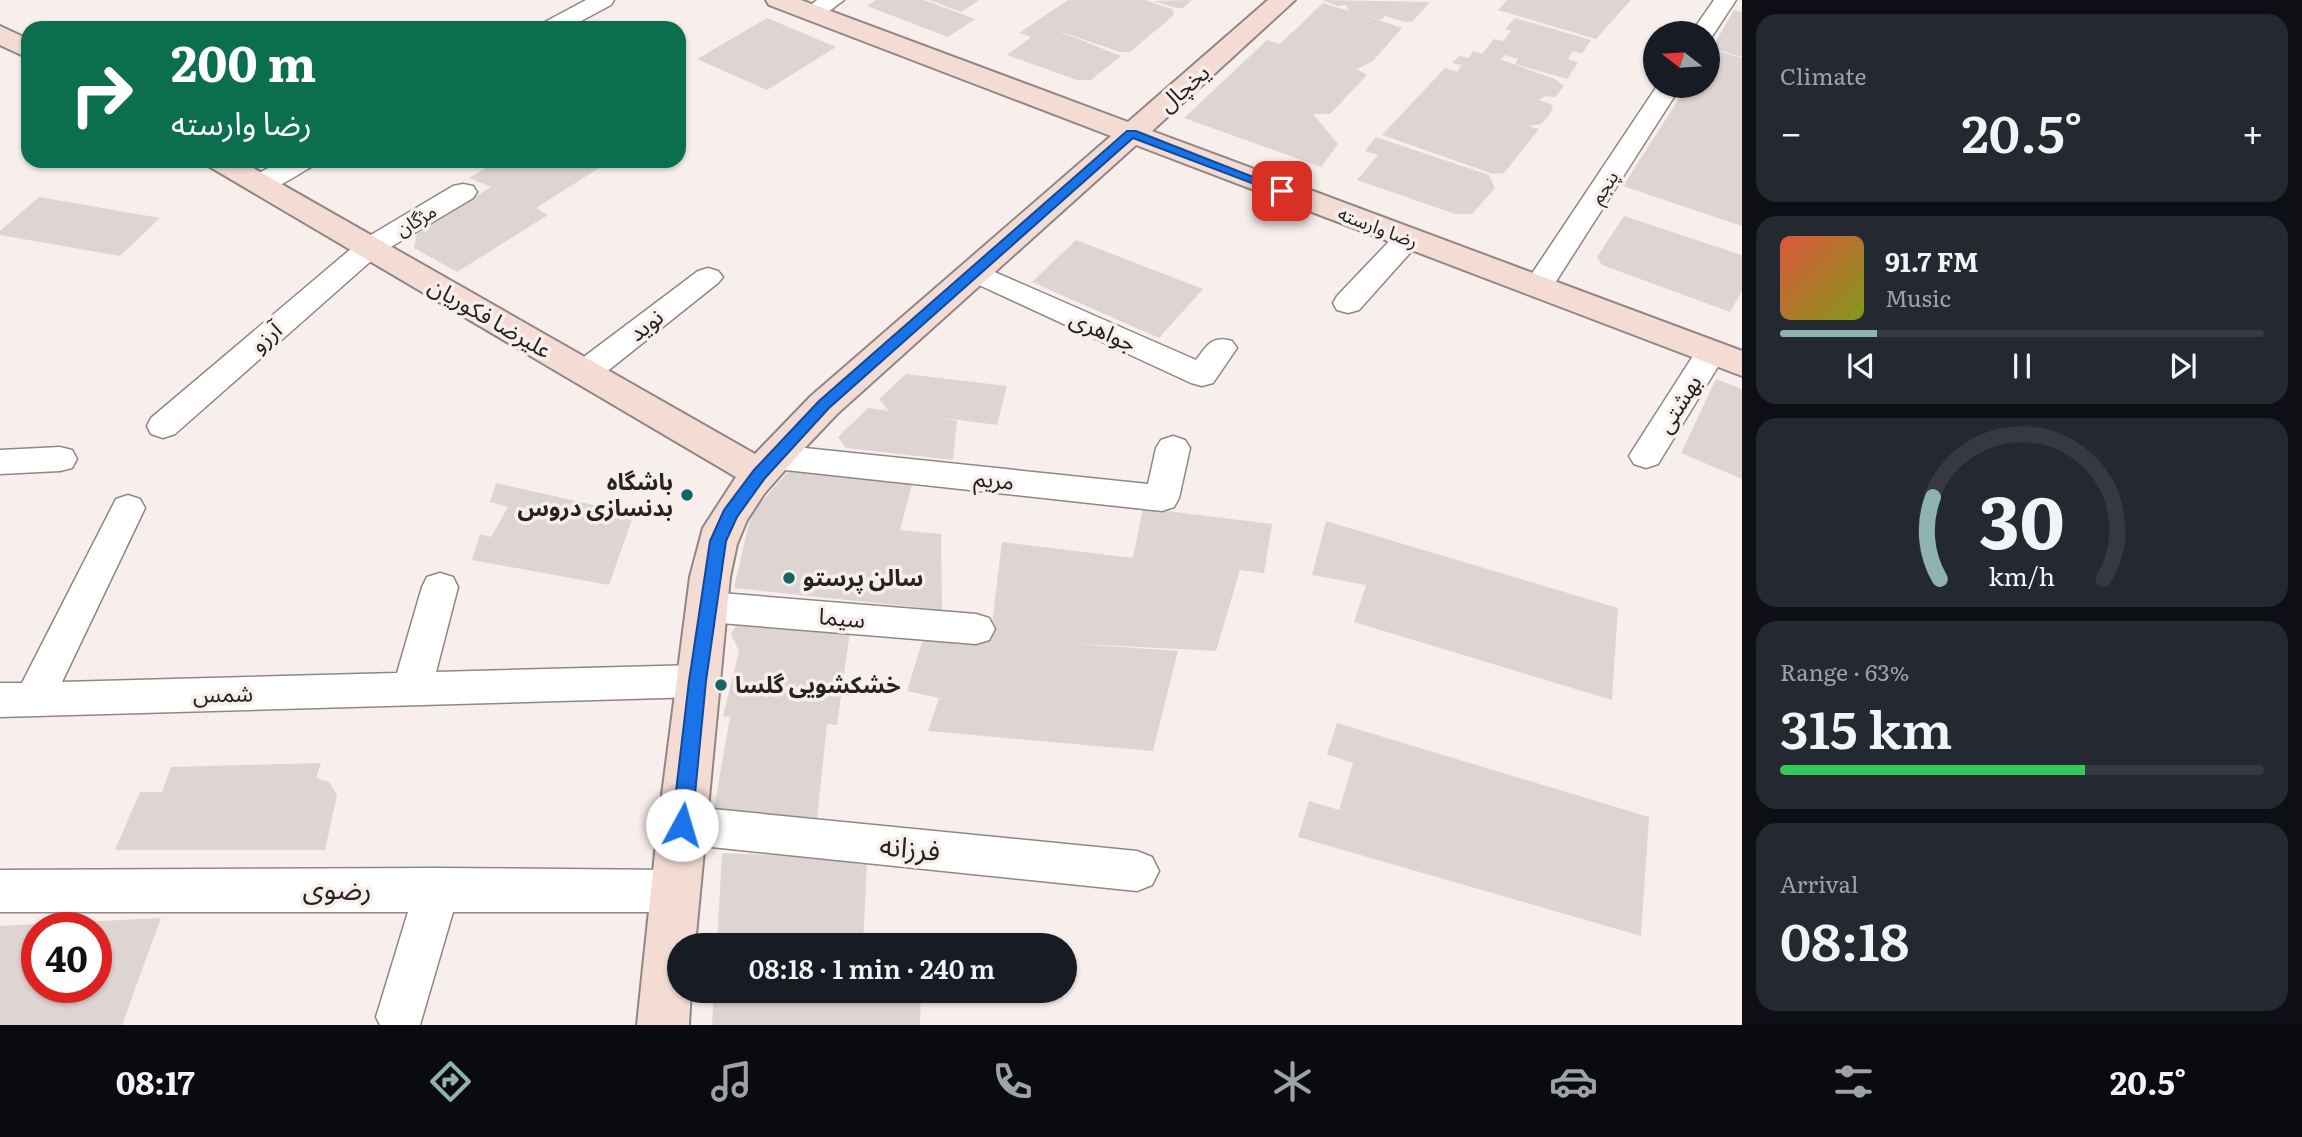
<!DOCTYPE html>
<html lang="en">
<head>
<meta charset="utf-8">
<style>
  :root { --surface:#171b24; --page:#242831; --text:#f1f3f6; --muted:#9ea1a6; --line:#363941; --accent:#8fb3b2 }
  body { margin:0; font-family:Literata,"Noto Sans Arabic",serif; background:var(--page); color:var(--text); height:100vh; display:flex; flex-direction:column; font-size:26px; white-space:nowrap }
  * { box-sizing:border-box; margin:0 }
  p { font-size:23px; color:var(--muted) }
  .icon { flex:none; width:38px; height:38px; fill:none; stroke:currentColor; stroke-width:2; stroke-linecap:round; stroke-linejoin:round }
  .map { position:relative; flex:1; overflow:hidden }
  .drawer { display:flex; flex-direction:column; gap:14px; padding:14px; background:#0d0f14; width:560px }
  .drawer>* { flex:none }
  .hud { position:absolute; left:21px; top:21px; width:665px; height:147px; border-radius:21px; box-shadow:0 2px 5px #0004; background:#0b6e4f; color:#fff; overflow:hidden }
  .needle { width:46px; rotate:287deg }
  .controls { position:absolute; left:1643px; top:21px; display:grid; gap:14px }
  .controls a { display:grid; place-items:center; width:77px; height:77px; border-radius:50%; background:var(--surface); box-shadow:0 2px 5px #0004; font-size:35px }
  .speed { position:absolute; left:21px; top:912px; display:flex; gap:14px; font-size:35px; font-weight:700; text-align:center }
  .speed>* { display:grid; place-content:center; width:91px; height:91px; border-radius:50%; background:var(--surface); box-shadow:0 2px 5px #0004; line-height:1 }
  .speed .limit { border:10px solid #d22; background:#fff; color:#111 }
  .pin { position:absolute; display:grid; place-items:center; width:60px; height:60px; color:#fff; margin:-30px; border-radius:14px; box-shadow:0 4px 10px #0006 }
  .me { position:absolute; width:77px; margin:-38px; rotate:6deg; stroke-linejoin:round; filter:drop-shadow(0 0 5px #0008) }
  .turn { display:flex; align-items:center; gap:24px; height:147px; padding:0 35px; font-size:32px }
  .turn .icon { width:91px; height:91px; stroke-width:2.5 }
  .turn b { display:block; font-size:49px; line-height:60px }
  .big { font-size:52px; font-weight:600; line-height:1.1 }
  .drawer .widget { flex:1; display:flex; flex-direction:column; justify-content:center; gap:10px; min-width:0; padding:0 24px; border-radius:21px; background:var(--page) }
  .drawer .dial { align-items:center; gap:0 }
  .dial svg { height:182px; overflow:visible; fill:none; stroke:var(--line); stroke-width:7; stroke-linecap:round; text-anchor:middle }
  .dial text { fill:var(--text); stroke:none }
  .song { display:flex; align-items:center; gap:21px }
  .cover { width:84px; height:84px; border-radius:10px; background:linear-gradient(135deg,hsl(10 70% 55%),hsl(70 70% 35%)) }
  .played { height:7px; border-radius:4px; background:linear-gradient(90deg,var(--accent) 20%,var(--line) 20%) }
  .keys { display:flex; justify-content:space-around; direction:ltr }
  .heat { display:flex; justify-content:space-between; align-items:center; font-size:38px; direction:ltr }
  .charge { height:10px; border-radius:5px; background:linear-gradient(90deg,#34c759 63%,var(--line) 0) }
  .trip { position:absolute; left:667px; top:933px; width:410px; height:70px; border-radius:35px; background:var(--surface); box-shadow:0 2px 5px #0004; font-weight:600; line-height:70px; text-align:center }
  .tab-bar { display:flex; height:112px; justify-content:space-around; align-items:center; background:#090b0e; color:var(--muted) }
  .tab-bar .icon { width:49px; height:49px }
  .tab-bar .active { color:var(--accent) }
  .tab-bar b { font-size:32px; color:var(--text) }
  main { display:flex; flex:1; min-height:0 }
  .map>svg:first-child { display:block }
  .building { fill:#ded5d3; fill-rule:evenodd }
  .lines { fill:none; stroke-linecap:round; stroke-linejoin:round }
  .street-casing { stroke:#8f8785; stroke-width:3 }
  .secondary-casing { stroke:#8f8785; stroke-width:4 }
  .street { fill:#fff; fill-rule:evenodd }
  .secondary { fill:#f4dcd4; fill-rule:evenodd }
  .route { fill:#1a73e8; stroke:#114b97; stroke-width:2 }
  .poi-dot { fill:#176460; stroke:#f8efed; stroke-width:2.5 }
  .labels { text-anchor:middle; stroke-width:7; stroke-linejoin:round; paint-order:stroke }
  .far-street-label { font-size:19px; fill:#252221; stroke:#f8efed }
  .street-label { font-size:23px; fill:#252221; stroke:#f8efed }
  .poi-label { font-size:23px; font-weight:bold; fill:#252221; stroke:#f8efed; text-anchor:start }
  .near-street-label { font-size:28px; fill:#252221; stroke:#f8efed }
</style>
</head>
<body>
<main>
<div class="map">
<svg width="1742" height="1025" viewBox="0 0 1742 1025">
  <rect width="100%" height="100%" fill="#f8efed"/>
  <g class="building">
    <path d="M876,0H924L975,19L948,37L867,6Z"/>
    <path d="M930,0H979L961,12Z"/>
    <path d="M1068,0H1145L1172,9L1174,15L1130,52H1120L1053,29L1121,56L1091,80H1077L1007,55L1031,37L1019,33Z"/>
    <path d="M1192,0L1183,8H1177L1153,1Z"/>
    <path d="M1322,0L1430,2L1413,21L1405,22L1385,16L1381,20L1358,13L1402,28L1373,61L1357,69L1367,75L1330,114H1313L1338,144L1321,167L1184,118L1267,40L1280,44L1323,3L1349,11L1346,5L1338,6Z"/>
    <path d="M1507,0H1631L1596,39L1498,10Z"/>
    <path d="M1734,10L1742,12V57L1712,48Z"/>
    <path d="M767,18L836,47L767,90L697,59Z"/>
    <path d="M1515,18L1591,40L1582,54L1573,51L1568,59L1578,63L1567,79L1515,64L1518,59L1505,55L1501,59L1488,55L1555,79L1564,86L1555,97L1546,96L1539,100L1551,104L1553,107L1549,116L1541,124L1529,126L1539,129L1504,173L1493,174L1382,135L1445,68L1457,72L1462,65L1452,63L1459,56L1469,58L1473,51L1482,54L1494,39L1503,41L1511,31L1505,29Z"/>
    <path d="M1715,50L1742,58V226L1623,186L1684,91L1688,92L1692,86H1708V60Z"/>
    <path d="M1376,137L1489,175L1495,188L1472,214H1455L1357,180L1378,155L1365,151Z"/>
    <path d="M497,161H610L536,208L548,215L457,272L414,248L417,233L491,187L469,178Z"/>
    <path d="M39,197L160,218L120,256L0,235V231Z"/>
    <path d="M1624,216L1742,255V291L1730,312L1602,265L1597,257Z"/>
    <path d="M1076,240L1203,289L1159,338L1032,282Z"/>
    <path d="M906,374L1007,386L997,425L943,418L957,421L953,460L846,448L838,437L868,408L889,411L879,399Z"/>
    <path d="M1716,379L1742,389V479L1681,453Z"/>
    <path d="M791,468L912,484L900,530L941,534L942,610L734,588L751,514Z"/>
    <path d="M496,483L634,514L609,585L472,560L480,534L491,537L508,507L490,502Z"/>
    <path d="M1143,508L1272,524L1264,573L1240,570L1216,651L1063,643L1178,651L1153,751L928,731L939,698L907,691L924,636L990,640L1002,542L1133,558Z"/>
    <path d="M1326,521L1618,608L1612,700L1354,622L1366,585L1312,575Z"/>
    <path d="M747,618L850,632L837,725L827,724L817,819L714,809L730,717L723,716L739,651L731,634L736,625Z"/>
    <path d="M1337,723L1649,817L1641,936L1298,837L1309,801L1339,810L1353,763L1327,754Z"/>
    <path d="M321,763L316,778L329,782L337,795L325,850H115L140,792H162L171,767Z"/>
    <path d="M722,853L867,859L863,945H717Z"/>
    <path d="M161,918L122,1025H0V926ZM37,928H96V987H37Z"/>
    <path d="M714,990H921L920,1025H712Z"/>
  </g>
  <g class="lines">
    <defs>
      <g id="street">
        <path d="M586,0H614L611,5L568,28H539L543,23Z"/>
        <path d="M817,0H844L820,18H804L801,13Z"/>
        <path d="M1714,0H1736L1711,38L1708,39V33H1691Z"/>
        <path d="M1657,86H1681L1548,294L1538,296L1528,294L1523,287Z"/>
        <path d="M282,161H315L311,167C293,177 271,195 249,190L245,184L249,178Z"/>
        <path d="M463,184L473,186L477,192L473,198L379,254L175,434L163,438L151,434L147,426L151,418L359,242L453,186Z"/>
        <path d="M1408,229L1418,232L1422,238L1418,244L1359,310L1348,313L1337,310L1333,303L1337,296L1398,232Z"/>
        <path d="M974,263L1196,360C1207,345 1212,335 1232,341L1237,348L1213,383L1202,386L1191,383L964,278L959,272L964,266Z"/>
        <path d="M708,268L718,271L723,277L718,283L595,381L584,384L573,381L568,373L573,365L698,271Z"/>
        <path d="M1711,342L1722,345L1727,352L1658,464L1646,468L1634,464L1629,456L1634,448L1700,345Z"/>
        <path d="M1173,436L1185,440L1190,448L1179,498L1174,507L1162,511L776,469L764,466L759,457L764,448L776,445L1148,484L1156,448L1161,440Z"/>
        <path d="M60,447L72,450L77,459L72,468L60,471L0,474V450Z"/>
        <path d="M128,495L140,499L145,508L62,682L397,673L422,587L427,577L440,573L453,577L458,587L436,672L698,665L712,670L718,681L712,692L698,697L0,717V683H22L116,499Z"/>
        <path d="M708,592L976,614L989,618L995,629L989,640L976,644L708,622L695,617L689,607L695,597Z"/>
        <path d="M682,806L1137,851L1152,857L1159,871L1152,885L1137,891L682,844L667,839L661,825L667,811Z"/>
        <path d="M437,868L674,870L690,876L696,891L690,906L674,912H453L420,1025H380L376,1017L408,912H0V870Z"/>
      </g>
      <g id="secondary">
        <path d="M766,0H801L1128,122L1268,0H1295L1152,131L1742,351V376L1136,145L837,414L800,453L764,494L747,520L737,544L730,577L695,945H679V990H691L689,1025H637L657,834L690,577L703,528L736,477L210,167L205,161H241L755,454L811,396L1111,136L769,5Z"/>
        <path d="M0,26L28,39V58L0,45Z"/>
      </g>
    </defs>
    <use href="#street" class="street-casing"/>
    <use href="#secondary" class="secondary-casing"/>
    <use href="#street" class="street"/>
    <use href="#secondary" class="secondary"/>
  </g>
  <path class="route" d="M1127,131H1136L1289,191L1287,193H1278L1133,138L829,408L765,478L737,517L726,541L706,681L692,825L689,831L682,834L675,831L672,825L689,681L710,541L724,510L754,470L819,401Z"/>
  <g class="poi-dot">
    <circle cx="687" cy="495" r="7"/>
    <circle cx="789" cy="578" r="7"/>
    <circle cx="721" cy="685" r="7"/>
  </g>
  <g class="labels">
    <g class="far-street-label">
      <text transform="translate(1604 187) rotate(-57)" y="7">پنجم</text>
      <text transform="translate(416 220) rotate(-31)" y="7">مژگان</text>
      <text transform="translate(1378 227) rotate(21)" y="7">رضا وارسته</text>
    </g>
    <g class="street-label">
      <text transform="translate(1184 88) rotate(-41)" y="8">یخچال</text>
      <text transform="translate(490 318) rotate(30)" y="8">علیرضا فکوریان</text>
      <text transform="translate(646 325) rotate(-38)" y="8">نوید</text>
      <text transform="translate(1103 331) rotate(24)" y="8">جواهری</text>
      <text transform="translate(266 337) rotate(-41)" y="8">آرزو</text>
      <text transform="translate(1679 404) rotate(-58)" y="8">بهشتی</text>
      <text transform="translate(994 480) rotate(6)" y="8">مریم</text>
      <text transform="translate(842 618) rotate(5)" y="8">سیما</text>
      <text transform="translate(223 694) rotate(-1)" y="8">شمس</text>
    </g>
    <g class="poi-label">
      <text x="673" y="490" text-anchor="end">باشگاه<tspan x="673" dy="26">بدنسازی دروس</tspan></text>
      <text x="803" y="586">سالن پرستو</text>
      <text x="735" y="693">خشکشویی گلسا</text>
    </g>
    <g class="near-street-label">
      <text transform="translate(910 848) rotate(6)" y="10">فرزانه</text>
      <text x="337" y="899">رضوی</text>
    </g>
  </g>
</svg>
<div class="controls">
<a><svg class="needle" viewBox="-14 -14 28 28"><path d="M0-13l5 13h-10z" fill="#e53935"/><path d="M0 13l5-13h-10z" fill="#9ea1a6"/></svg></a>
</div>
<div class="speed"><div class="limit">40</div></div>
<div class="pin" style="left:1282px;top:191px;background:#d93025"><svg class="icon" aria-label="arrive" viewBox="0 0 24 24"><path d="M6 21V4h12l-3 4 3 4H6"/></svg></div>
<svg class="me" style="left:682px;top:825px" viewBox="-20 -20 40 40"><circle r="19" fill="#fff"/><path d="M0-13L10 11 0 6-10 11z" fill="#1a73e8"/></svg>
<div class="trip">08:18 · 1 min · 240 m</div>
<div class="hud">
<div class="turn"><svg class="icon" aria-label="right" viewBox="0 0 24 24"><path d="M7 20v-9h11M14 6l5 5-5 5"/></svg><div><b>200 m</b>رضا وارسته</div></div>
</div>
</div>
<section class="drawer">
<div class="widget"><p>Climate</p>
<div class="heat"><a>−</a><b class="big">20.5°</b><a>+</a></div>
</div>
<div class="widget">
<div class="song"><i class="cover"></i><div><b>91.7 FM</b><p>Music</p></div></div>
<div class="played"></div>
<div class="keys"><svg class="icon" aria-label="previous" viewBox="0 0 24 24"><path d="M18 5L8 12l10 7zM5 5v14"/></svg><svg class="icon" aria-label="pause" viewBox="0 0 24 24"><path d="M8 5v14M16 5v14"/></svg><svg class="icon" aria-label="next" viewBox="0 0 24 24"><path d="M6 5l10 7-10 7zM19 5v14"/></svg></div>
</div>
<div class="widget dial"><svg viewBox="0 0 100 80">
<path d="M14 69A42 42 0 1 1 86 69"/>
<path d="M14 69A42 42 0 0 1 11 33" stroke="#8fb3b2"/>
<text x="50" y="56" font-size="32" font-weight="700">30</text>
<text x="50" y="72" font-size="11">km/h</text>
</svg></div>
<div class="widget"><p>Range · 63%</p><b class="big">315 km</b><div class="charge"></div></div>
<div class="widget"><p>Arrival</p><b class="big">08:18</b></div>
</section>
</main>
<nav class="tab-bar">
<b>08:17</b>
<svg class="icon active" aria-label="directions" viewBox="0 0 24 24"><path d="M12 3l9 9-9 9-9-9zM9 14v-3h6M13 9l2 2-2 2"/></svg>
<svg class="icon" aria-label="music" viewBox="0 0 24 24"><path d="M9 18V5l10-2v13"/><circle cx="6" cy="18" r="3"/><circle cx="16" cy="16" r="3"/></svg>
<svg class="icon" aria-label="phone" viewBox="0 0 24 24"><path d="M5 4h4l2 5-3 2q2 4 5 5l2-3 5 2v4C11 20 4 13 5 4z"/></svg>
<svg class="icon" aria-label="climate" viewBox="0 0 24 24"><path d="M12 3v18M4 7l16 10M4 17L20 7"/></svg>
<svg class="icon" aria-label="car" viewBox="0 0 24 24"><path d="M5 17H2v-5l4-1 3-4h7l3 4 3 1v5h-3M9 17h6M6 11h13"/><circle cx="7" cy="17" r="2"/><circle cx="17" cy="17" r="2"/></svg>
<svg class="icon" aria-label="filters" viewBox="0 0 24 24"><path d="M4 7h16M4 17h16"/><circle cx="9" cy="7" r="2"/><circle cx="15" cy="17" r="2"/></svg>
<b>20.5°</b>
</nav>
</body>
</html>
